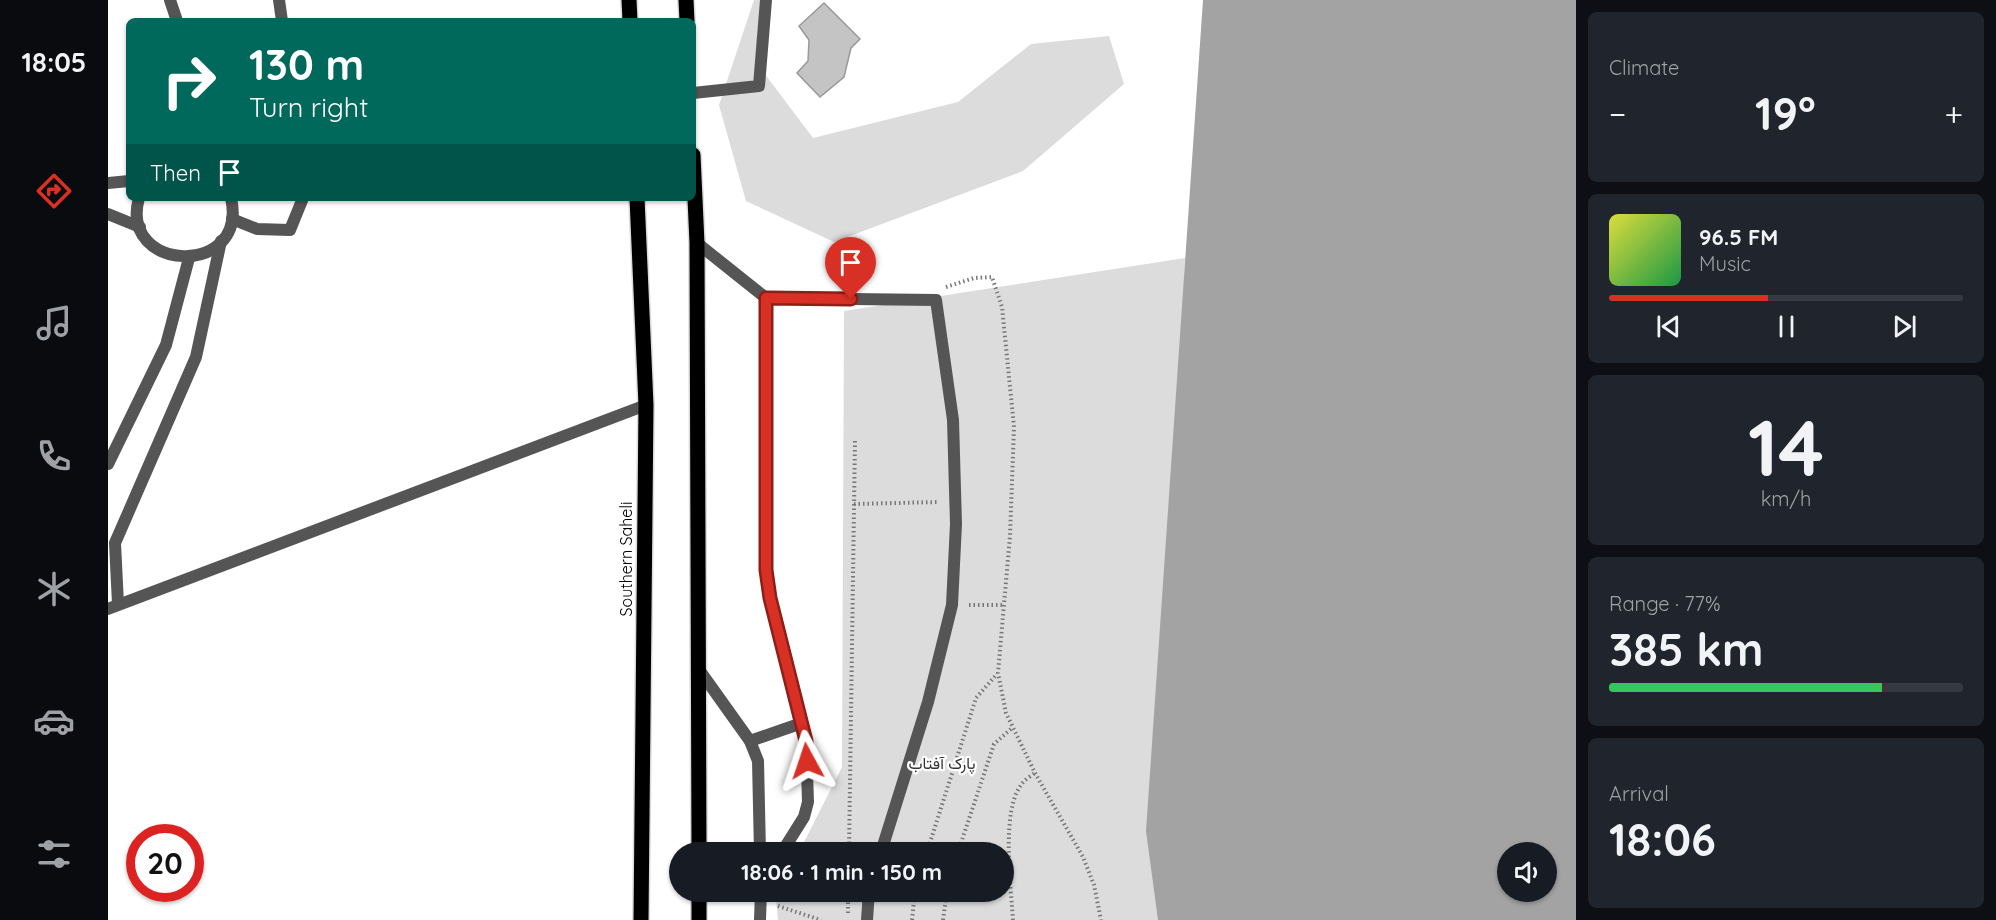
<!DOCTYPE html>
<html lang="en">
<head>
<meta charset="utf-8">
<style>
  :root { --surface:#171b24; --page:#20242c; --text:#f1f3f6; --muted:#9ea1a6; --line:#363941; --accent:#d93025 }
  body { margin:0; font-family:Quicksand,Vazirmatn,sans-serif; background:var(--page); color:var(--text); height:100vh; display:flex; flex-direction:column; font-size:22px; white-space:nowrap }
  * { box-sizing:border-box; margin:0 }
  p { font-size:20px; color:var(--muted) }
  .icon { flex:none; width:33px; height:33px; fill:none; stroke:currentColor; stroke-width:2; stroke-linecap:round; stroke-linejoin:round }
  .map { position:relative; flex:1; overflow:hidden }
  .panel { display:flex; flex-direction:column; gap:12px; padding:12px; background:#0d0f14; width:420px }
  .panel>* { flex:none }
  .top-card { position:absolute; left:18px; top:18px; width:570px; height:183px; border-radius:9px; box-shadow:0 2px 4px #0004; background:#00695c; color:#fff; overflow:hidden }
  .tools { position:absolute; left:1389px; top:842px; display:grid; gap:12px }
  .tools a { display:grid; place-items:center; width:60px; height:60px; border-radius:50%; background:var(--surface); box-shadow:0 2px 4px #0004; font-size:30px }
  .speed { position:absolute; left:18px; top:824px; display:flex; gap:12px; font-size:30px; font-weight:700; text-align:center }
  .speed>* { display:grid; place-content:center; width:78px; height:78px; border-radius:50%; background:var(--surface); box-shadow:0 2px 4px #0004; line-height:1 }
  .speed .limit { border:9px solid #d22; background:#fff; color:#111 }
  .pin { position:absolute; display:grid; place-items:center; width:51px; height:51px; color:#fff; margin:-62px -26px; border-radius:50% 50% 50% 0; rotate:-45deg; box-shadow:0 0 6px #0007 }
  .pin .icon { rotate:45deg }
  .me { position:absolute; width:66px; margin:-33px; rotate:355deg; stroke-linejoin:round; filter:drop-shadow(0 0 4px #0008) }
  .turn { display:flex; align-items:center; gap:21px; height:126px; padding:0 24px; font-size:27px }
  .turn .icon { width:78px; height:78px; stroke-width:2.5 }
  .turn b { display:block; font-size:42px; line-height:51px }
  .then { display:flex; align-items:center; height:57px; padding:0 24px; background:#0003; gap:12px; font-size:22px }
  .big { font-size:45px; font-weight:700; line-height:1.1 }
  .panel .card { flex:1; display:flex; flex-direction:column; justify-content:center; gap:9px; min-width:0; padding:0 21px; border-radius:9px; background:var(--page) }
  .panel .dial { align-items:center; gap:0 }
  .dial b { font-size:78px; line-height:1 }
  .song { display:flex; align-items:center; gap:18px }
  .cover { width:72px; height:72px; border-radius:9px; background:linear-gradient(135deg,hsl(60 70% 55%),hsl(140 70% 35%)) }
  .played { height:6px; border-radius:3px; background:linear-gradient(90deg,var(--accent) 45%,var(--line) 45%) }
  .keys { display:flex; justify-content:space-around; direction:ltr }
  .heat { display:flex; justify-content:space-between; align-items:center; font-size:33px; direction:ltr }
  .charge { height:9px; border-radius:4px; background:linear-gradient(90deg,#34c759 77%,var(--line) 0) }
  .trip { position:absolute; left:561px; top:842px; width:345px; height:60px; border-radius:30px; background:var(--surface); box-shadow:0 2px 4px #0004; font-weight:700; line-height:60px; text-align:center }
  main { display:flex; flex:1; min-height:0 }
  .tab-bar { display:flex; flex-direction:column; width:108px; justify-content:space-around; align-items:center; background:#090b0e; color:var(--muted) }
  .tab-bar .icon { width:42px; height:42px }
  .tab-bar .on { color:var(--accent) }
  .tab-bar b { font-size:27px; color:var(--text) }
  .map>svg:first-child { display:block }
  .green { fill:#dcdcdc }
  .water { fill:#a3a3a3; fill-rule:evenodd }
  .building { fill:#c4c4c4; stroke:#999; stroke-width:1.5 }
  .lines { fill:none; stroke-linecap:round; stroke-linejoin:round }
  .primary-casing { stroke:#dbdbdb; stroke-width:18 }
  .path { stroke:#777; stroke-width:4; stroke-dasharray:1.5 3; stroke-linecap:butt }
  .lane { stroke:#555; stroke-width:12 }
  .street { stroke:#555; stroke-width:12 }
  .primary { stroke:#000; stroke-width:15 }
  .route-casing { stroke:#8d1f18; stroke-width:15 }
  .route { stroke:#d93025; stroke-width:10 }
  .labels { text-anchor:middle; stroke-width:4.5; stroke-linejoin:round; paint-order:stroke }
  .street-label { font-size:16px; fill:#000; stroke:#fff }
  .park-label { font-size:16px; fill:#333; stroke:#fff }
</style>
</head>
<body>
<main>
<nav class="tab-bar">
<b>18:05</b>
<svg class="icon on" aria-label="directions" viewBox="0 0 24 24"><path d="M12 3l9 9-9 9-9-9zM9 14v-3h6M13 9l2 2-2 2"/></svg>
<svg class="icon" aria-label="music" viewBox="0 0 24 24"><path d="M9 18V5l10-2v13"/><circle cx="6" cy="18" r="3"/><circle cx="16" cy="16" r="3"/></svg>
<svg class="icon" aria-label="phone" viewBox="0 0 24 24"><path d="M5 4h4l2 5-3 2q2 4 5 5l2-3 5 2v4C11 20 4 13 5 4z"/></svg>
<svg class="icon" aria-label="climate" viewBox="0 0 24 24"><path d="M12 3v18M4 7l16 10M4 17L20 7"/></svg>
<svg class="icon" aria-label="car" viewBox="0 0 24 24"><path d="M5 17H2v-5l4-1 3-4h7l3 4 3 1v5h-3M9 17h6M6 11h13"/><circle cx="7" cy="17" r="2"/><circle cx="17" cy="17" r="2"/></svg>
<svg class="icon" aria-label="filters" viewBox="0 0 24 24"><path d="M4 7h16M4 17h16"/><circle cx="9" cy="7" r="2"/><circle cx="15" cy="17" r="2"/></svg>
</nav>
<div class="map">
<svg width="1468" height="920" viewBox="0 0 1468 920">
  <rect width="100%" height="100%" fill="#fff"/>
  <g class="green">
    <path d="M646,0H662L653,69L705,138L850,102L923,44L1001,36L1016,84L915,171L726,242L638,201L611,105Z"/>
    <path d="M1077,258L1058,762V920H670L668,899L672,891H896V852H691L734,767L736,311Z"/>
  </g>
  <path class="water" d="M1095,0H1468V920H1050L1038,831ZM1400,852H1438V891H1400Z"/>
  <path class="building" d="M716,3L752,39L743,48L736,77L712,97L689,73L700,61L701,40L691,26Z"/>
  <g class="lines">
    <defs>
      <g id="primary">
        <path d="M521,0L522,21"/>
        <path d="M578,0L579,21"/>
        <path d="M585,155L589,243L591,852"/>
        <path d="M529,198L538,405L533,920"/>
        <path d="M591,920V891"/>
      </g>
    </defs>
    <use href="#primary" class="primary-casing"/>
    <g class="path">
      <path d="M838,287L866,278L884,277L894,307L906,427L902,536L890,673L898,713L927,773L975,857L986,885L993,920"/>
      <path d="M746,504L830,502"/>
      <path d="M861,605H896"/>
      <path d="M741,852L747,439"/>
      <path d="M819,852L868,698L889,674"/>
      <path d="M850,852L886,744L905,727"/>
      <path d="M670,906L713,920"/>
      <path d="M740,913V891"/>
      <path d="M804,920L807,891"/>
      <path d="M835,920L839,891"/>
      <path d="M905,920C903,888 893,811 913,785C916,780 923,776 927,773"/>
    </g>
    <g class="lane">
      <path d="M589,243L658,298L828,300L845,420L848,524L844,605L820,702L773,852"/>
      <path d="M658,298V570L662,598L698,741L700,802L696,817L674,852"/>
      <path d="M592,671L642,741L650,761L652,852"/>
      <path d="M642,741L694,723"/>
      <path d="M652,920L653,891"/>
      <path d="M759,920L761,891"/>
    </g>
    <g class="street">
      <path d="M62,0L69,21"/>
      <path d="M171,0L174,21"/>
      <path d="M585,93L651,86L658,0"/>
      <path d="M0,183L21,181"/>
      <path d="M31,198C10,273 141,278 123,198"/>
      <path d="M0,214L32,227"/>
      <path d="M124,219L149,229L182,230L195,198"/>
      <path d="M0,464L58,345L81,258"/>
      <path d="M10,604L7,543L88,357L113,241"/>
      <path d="M0,609L538,405"/>
    </g>
    <use href="#primary" class="primary"/>
  </g>
  <g class="lines">
    <defs>
      <path id="route" d="M699,761L698,741L662,598L658,570V298L743,299"/>
    </defs>
    <use href="#route" class="route-casing"/>
    <use href="#route" class="route"/>
  </g>
  <g class="labels">
    <g class="street-label">
      <text transform="translate(518 559) rotate(-90)" y="6">Southern Saheli</text>
    </g>
    <g class="park-label">
      <text x="834" y="769">پارک آفتاب</text>
    </g>
  </g>
</svg>
<div class="tools">
<a><svg class="icon" aria-label="sound" viewBox="0 0 24 24"><path d="M4 9h4l5-4v14l-5-4H4zM17 9q2 3 0 6"/></svg></a>
</div>
<div class="speed"><div class="limit">20</div></div>
<div class="pin" style="left:743px;top:299px;background:#d93025"><svg class="icon" aria-label="arrive" viewBox="0 0 24 24"><path d="M6 21V4h12l-3 4 3 4H6"/></svg></div>
<svg class="me" style="left:699px;top:761px" viewBox="-20 -20 40 40"><path d="M0-17L14 15 0 8-14 15z" fill="#d93025" stroke="#fff" stroke-width="4"/></svg>
<div class="trip">18:06 · 1 min · 150 m</div>
<div class="top-card">
<div class="turn"><svg class="icon" aria-label="right" viewBox="0 0 24 24"><path d="M7 20v-9h11M14 6l5 5-5 5"/></svg><div><b>130 m</b>Turn right</div></div>
<div class="then">Then<svg class="icon" aria-label="arrive" viewBox="0 0 24 24"><path d="M6 21V4h12l-3 4 3 4H6"/></svg></div>
</div>
</div>
<section class="panel">
<div class="card"><p>Climate</p>
<div class="heat"><a>−</a><b class="big">19°</b><a>+</a></div>
</div>
<div class="card">
<div class="song"><i class="cover"></i><div><b>96.5 FM</b><p>Music</p></div></div>
<div class="played"></div>
<div class="keys"><svg class="icon" aria-label="previous" viewBox="0 0 24 24"><path d="M18 5L8 12l10 7zM5 5v14"/></svg><svg class="icon" aria-label="pause" viewBox="0 0 24 24"><path d="M8 5v14M16 5v14"/></svg><svg class="icon" aria-label="next" viewBox="0 0 24 24"><path d="M6 5l10 7-10 7zM19 5v14"/></svg></div>
</div>
<div class="card dial"><b>14</b><p>km/h</p></div>
<div class="card"><p>Range · 77%</p><b class="big">385 km</b><div class="charge"></div></div>
<div class="card"><p>Arrival</p><b class="big">18:06</b></div>
</section>
</main>
</body>
</html>
